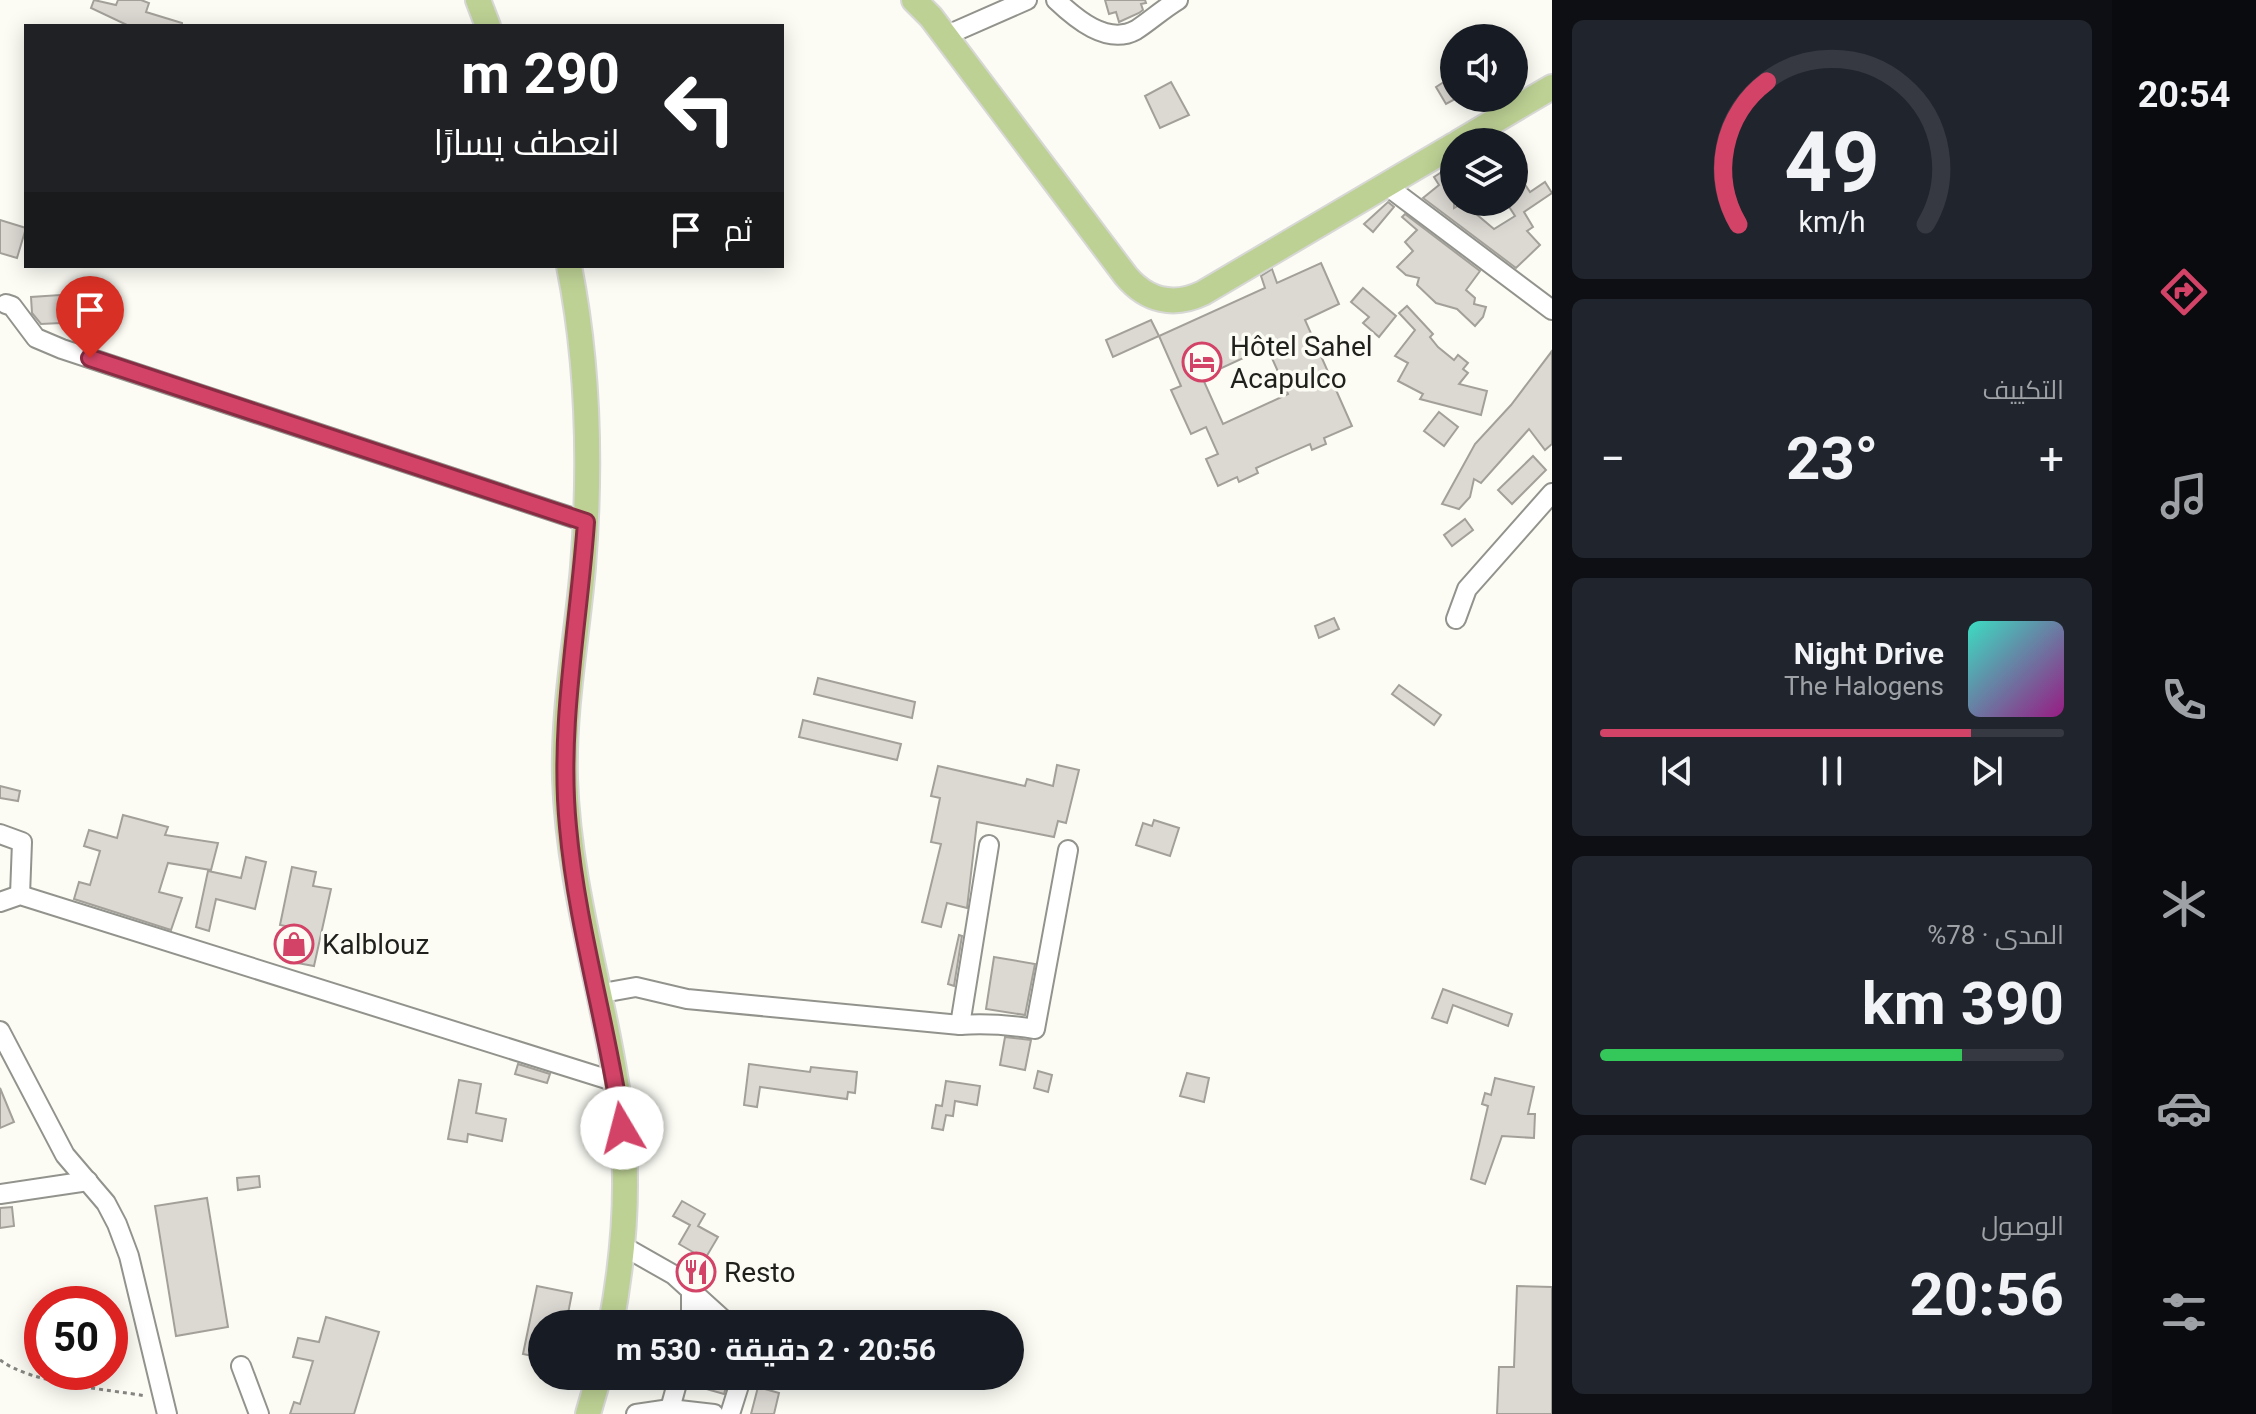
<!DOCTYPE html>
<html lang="ar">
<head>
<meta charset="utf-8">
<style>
  :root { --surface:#171b24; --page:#20242c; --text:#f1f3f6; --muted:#9ea1a6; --line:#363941; --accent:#d24367 }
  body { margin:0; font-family:Roboto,Cairo,sans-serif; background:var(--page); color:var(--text); direction:rtl; height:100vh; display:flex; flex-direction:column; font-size:30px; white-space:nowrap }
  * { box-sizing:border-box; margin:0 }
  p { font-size:26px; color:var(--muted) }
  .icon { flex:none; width:44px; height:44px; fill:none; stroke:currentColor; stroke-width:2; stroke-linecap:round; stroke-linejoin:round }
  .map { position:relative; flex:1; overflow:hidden; direction:ltr }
  .drawer { display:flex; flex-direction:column; gap:20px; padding:20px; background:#0d0f14; width:560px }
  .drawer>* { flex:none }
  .top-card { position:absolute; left:24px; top:24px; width:760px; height:244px; border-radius:0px; box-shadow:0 4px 20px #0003; direction:rtl; background:#202124; color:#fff; overflow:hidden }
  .controls { position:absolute; left:1440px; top:24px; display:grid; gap:16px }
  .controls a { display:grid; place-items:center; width:88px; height:88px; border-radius:50%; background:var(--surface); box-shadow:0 4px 20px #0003; font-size:40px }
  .speed { position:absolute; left:24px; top:1286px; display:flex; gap:16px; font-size:40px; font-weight:700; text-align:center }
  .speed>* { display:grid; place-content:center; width:104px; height:104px; border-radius:50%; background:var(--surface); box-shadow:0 4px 20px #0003; line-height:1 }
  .speed .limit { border:12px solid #d22; background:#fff; color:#111 }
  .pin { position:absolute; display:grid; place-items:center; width:68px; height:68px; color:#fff; margin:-82px -34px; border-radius:50% 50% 50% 0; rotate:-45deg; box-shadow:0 0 8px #0007 }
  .pin .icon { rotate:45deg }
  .me { position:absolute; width:88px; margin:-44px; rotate:352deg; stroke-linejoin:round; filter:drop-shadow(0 0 6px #0008) }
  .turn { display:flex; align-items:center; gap:28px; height:168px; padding:0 32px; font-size:36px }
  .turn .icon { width:104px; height:104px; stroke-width:2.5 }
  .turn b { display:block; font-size:56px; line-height:68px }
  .then { display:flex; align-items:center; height:76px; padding:0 32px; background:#0003; gap:16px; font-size:30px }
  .big { font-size:60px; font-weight:700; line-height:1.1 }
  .drawer .tile { flex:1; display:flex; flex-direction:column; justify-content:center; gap:12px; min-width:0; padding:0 28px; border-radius:12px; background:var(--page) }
  .drawer .dial { align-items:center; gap:0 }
  .dial svg { height:208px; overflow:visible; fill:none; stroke:var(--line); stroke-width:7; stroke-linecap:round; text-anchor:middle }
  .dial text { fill:var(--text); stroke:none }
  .song { display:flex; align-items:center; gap:24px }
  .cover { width:96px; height:96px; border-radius:12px; background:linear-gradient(135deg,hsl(170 70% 55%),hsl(310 70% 35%)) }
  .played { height:8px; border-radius:4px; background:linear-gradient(90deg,var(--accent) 80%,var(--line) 80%) }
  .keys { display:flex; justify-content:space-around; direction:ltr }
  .heat { display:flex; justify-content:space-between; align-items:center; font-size:44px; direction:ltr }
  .charge { height:12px; border-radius:6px; background:linear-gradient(90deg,#34c759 78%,var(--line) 0) }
  .trip { position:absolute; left:528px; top:1310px; width:496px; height:80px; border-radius:40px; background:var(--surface); box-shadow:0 4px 20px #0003; font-weight:700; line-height:80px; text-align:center; direction:rtl }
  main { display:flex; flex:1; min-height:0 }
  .menu { display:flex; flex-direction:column; width:144px; justify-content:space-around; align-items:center; background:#090b0e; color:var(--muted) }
  .menu .icon { width:56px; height:56px }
  .menu .active { color:var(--accent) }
  .menu b { font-size:36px; color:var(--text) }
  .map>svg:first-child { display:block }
  .building { fill:#dcd9d3; stroke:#a3a09a; stroke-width:2; fill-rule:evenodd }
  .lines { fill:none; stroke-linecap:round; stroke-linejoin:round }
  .minor-casing { stroke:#93938d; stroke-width:22 }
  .major-casing { stroke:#d7d7d6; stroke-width:28 }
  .path { stroke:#858580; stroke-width:3; stroke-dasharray:4 4; stroke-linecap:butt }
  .minor { stroke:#fff; stroke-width:18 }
  .major { stroke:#bdd194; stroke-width:24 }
  .route-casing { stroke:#882c43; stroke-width:20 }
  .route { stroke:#d24367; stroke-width:14 }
  .labels { text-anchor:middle; stroke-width:7; stroke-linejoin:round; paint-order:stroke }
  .poi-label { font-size:28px; fill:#1f1f1c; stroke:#fcfcf5; text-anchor:start }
</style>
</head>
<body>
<main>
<nav class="menu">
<b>20:54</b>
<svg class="icon active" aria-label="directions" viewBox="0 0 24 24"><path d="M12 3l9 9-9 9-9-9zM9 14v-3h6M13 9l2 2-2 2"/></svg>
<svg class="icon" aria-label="music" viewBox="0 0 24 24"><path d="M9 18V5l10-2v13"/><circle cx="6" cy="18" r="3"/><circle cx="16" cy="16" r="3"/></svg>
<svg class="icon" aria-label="phone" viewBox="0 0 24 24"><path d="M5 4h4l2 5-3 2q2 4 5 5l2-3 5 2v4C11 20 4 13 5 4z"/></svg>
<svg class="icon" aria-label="climate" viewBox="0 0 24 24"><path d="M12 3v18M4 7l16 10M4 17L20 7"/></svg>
<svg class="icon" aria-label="car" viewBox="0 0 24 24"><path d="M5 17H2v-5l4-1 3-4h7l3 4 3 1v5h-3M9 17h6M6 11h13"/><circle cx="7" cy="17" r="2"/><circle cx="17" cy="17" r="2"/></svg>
<svg class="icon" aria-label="filters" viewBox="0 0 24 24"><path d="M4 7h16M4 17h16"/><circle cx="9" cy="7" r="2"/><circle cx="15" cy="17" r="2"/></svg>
</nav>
<section class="drawer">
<div class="tile dial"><svg viewBox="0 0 100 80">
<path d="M14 69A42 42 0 1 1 86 69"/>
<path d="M14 69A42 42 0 0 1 25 14" stroke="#d24367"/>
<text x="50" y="56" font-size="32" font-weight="700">49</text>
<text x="50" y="72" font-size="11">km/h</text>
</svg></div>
<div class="tile"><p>التكييف</p>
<div class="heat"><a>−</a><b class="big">23°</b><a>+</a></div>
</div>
<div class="tile">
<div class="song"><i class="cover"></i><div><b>Night Drive</b><p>The Halogens</p></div></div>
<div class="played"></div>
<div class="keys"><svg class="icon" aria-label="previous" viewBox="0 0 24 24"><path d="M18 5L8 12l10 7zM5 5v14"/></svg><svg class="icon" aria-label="pause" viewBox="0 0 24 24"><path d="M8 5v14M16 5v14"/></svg><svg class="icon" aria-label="next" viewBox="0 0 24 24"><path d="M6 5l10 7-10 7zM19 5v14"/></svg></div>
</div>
<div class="tile"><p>المدى · 78%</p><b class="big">390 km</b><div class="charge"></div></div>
<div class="tile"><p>الوصول</p><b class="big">20:56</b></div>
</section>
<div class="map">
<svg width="1552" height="1414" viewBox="0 0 1552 1414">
  <rect width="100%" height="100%" fill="#fcfcf5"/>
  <g class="building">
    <path d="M94,0L116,5L118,0H141L149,3L146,12L182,23V26H129L91,8Z"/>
    <path d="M1105,0H1145L1146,3L1141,4L1143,10L1139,13L1119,22L1116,12L1109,14Z"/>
    <path d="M1447,80L1454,98H1457L1446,104L1436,87Z"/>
    <path d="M1171,82L1189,115L1160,128L1145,96Z"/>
    <path d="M1454,164V208L1463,203L1494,229L1515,216L1506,202H1514V168L1530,192L1545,182L1552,193L1524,212L1533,227L1527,231L1540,245L1516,268L1423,198L1439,185L1434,177Z"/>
    <path d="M1388,202L1394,207L1373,232L1364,224Z"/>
    <path d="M1405,214L1480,271L1466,290L1475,298L1474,304L1486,307L1483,317L1475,326L1457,309L1436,303L1417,285L1419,278L1406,275L1397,267L1413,251L1405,242L1417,230L1402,217Z"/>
    <path d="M0,220L26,228L17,258L0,253Z"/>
    <path d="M1321,263L1339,304L1305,320L1352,426L1324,438L1326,444L1312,450L1310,444L1256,468L1258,473L1239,482L1237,477L1218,486L1206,459L1218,454L1206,427L1191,434L1171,390L1181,386L1159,336L1265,288L1261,276L1272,269L1277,283ZM1267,347L1288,394L1223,424L1202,377Z"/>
    <path d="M1363,288L1396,316L1379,337L1363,323L1369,317L1351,302Z"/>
    <path d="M60,295L61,323L41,324L32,313L31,297Z"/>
    <path d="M1407,306L1433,334L1430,337L1438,347L1454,360L1458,355L1468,363L1463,369L1468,373L1459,384L1487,391L1481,415L1420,399L1423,394L1398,381L1408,363L1395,356L1415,330L1399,313Z"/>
    <path d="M1151,320L1159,336L1113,357L1106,340Z"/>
    <path d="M1552,351V444L1545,450L1529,429L1481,483L1474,479L1470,497L1459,509L1442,504L1475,444L1511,405Z"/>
    <path d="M1439,412L1458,427L1444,446L1424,431Z"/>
    <path d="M1533,456L1546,470L1512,504L1498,490Z"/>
    <path d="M1465,519L1473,530L1452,546L1444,535Z"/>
    <path d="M1334,618L1339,629L1319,638L1315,626Z"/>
    <path d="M818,678L915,702L912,718L814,694Z"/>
    <path d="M1399,685L1441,715L1434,725L1392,694Z"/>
    <path d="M803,720L901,744L897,760L799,737Z"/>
    <path d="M1057,765L1079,770L1066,823L1058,821L1054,837L977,822L967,908L947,903L941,927L922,922L941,844L931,842L940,798L931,796L938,766L1025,786L1027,779L1053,786Z"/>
    <path d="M0,786L20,791L18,801L0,798Z"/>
    <path d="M123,815L168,827L165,835L218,843L211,870L168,863L159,892L182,898L171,930L74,899L79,882L90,885L100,851L84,846L89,830L117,838Z"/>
    <path d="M1154,820L1179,828L1170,856L1136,845L1143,823L1152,826Z"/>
    <path d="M246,857L266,862L255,909L216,899L209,931L196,927L208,871L241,878Z"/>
    <path d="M292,867L316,872L313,886L331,889L314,966L297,963L299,952L287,950L291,927L280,925Z"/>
    <path d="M959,935L962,936L954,986L948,984Z"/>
    <path d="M994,957L1035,964L1025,1015L986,1009Z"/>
    <path d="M1443,989L1512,1014L1508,1026L1453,1005L1447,1023L1432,1018Z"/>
    <path d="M1005,1037L1031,1040L1025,1070L1000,1065Z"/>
    <path d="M518,1064L550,1074L547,1083L515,1074Z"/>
    <path d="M749,1064L810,1072L811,1067L857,1072L855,1093L848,1092L847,1099L760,1087L757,1107L744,1105Z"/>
    <path d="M1038,1071L1052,1075L1048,1092L1034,1088Z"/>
    <path d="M1187,1073L1209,1078L1204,1102L1180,1096Z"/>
    <path d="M1495,1078L1534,1087L1528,1114H1535L1534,1138L1502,1136L1485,1184L1471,1179L1488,1106L1482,1104L1485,1093L1491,1095Z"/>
    <path d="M459,1080L481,1084L476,1113L506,1119L502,1141L468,1134L467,1142L448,1139Z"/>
    <path d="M946,1081L980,1086L977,1105L955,1101L953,1116L946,1115L943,1130L932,1128L936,1105L942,1106Z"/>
    <path d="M0,1088L14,1122L0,1128Z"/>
    <path d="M259,1176L260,1187L238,1190L237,1178Z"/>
    <path d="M207,1198L228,1327L176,1336L155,1206Z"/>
    <path d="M682,1201L705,1214L698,1226L718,1237L705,1259L679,1244L690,1225L673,1216Z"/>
    <path d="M12,1207L14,1226L0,1228V1208Z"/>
    <path d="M537,1286L572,1293L566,1324H542V1358L523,1354Z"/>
    <path d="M1517,1286L1552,1287V1414H1497L1499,1367H1514Z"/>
    <path d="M326,1317L379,1332L354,1414H290L294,1402L300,1404L313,1361L293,1357L298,1338L319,1342Z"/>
    <path d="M691,1376H729L724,1394L689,1384Z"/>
    <path d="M758,1387L779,1393L774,1414H751Z"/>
  </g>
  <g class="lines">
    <defs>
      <g id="minor">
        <path d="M1056,0C1075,18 1107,46 1136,30C1150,21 1163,9 1178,0"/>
        <path d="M945,36L1027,0"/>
        <path d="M1387,186L1552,310"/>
        <path d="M6,304L12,306L36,338L62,349L586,522"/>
        <path d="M1456,619L1467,589L1552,493"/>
        <path d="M0,834L22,842L20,895"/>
        <path d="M0,902L20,895L616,1082"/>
        <path d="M597,994L636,987L687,999L960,1025L989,845"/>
        <path d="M960,1025C985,1023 1010,1025 1035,1029L1068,850"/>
        <path d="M0,1031L65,1155L106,1203L117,1224L129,1256L167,1414"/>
        <path d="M0,1194L88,1181"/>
        <path d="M623,1246L674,1275L728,1324"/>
        <path d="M691,1290V1324"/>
        <path d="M241,1366L259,1414"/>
        <path d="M670,1409L679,1376"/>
        <path d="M636,1414L670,1409L714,1414"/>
        <path d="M730,1414L742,1376"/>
      </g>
      <g id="major">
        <path d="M478,0L488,26"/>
        <path d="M914,0L931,17L1126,276C1147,301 1174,307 1203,293L1454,145"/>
        <path d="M1459,142L1552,87"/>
        <path d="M569,266C589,366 591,465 583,567C577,637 563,708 565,779C569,897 609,1008 622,1125C629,1190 623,1260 611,1324"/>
        <path d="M588,1414L599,1376"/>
      </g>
    </defs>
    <use href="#minor" class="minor-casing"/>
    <use href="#major" class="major-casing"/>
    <path class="path" d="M0,1360C32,1384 106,1389 146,1396"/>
    <use href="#minor" class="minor"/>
    <use href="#major" class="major"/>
  </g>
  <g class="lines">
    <defs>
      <path id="route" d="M90,358L586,522C579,623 558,726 568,827C577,929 608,1027 622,1128"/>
    </defs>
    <use href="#route" class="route-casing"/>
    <use href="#route" class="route"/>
  </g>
  <defs>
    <symbol id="hotel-ring" viewBox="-11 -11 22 22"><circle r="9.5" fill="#fcfcf5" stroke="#d24367" stroke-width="1.5"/><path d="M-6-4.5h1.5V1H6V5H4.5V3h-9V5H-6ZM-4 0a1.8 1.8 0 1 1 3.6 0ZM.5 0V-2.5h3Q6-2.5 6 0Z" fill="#d24367"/></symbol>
    <symbol id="shop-ring" viewBox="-11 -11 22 22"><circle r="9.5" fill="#fcfcf5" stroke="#d24367" stroke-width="1.5"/><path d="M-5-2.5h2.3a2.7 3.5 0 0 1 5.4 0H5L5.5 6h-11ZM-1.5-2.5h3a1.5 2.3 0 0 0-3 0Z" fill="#d24367"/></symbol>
    <symbol id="restaurant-ring" viewBox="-11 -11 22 22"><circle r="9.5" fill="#fcfcf5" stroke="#d24367" stroke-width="1.5"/><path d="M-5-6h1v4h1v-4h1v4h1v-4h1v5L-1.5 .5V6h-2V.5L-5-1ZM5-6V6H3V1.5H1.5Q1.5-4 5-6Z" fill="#d24367"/></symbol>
  </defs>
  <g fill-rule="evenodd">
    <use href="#hotel-ring" x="1180" y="340" width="44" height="44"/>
    <use href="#shop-ring" x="272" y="922" width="44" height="44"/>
    <use href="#restaurant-ring" x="674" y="1250" width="44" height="44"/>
  </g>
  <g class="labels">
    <g class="poi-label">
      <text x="1230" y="356">Hôtel Sahel<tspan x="1230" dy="32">Acapulco</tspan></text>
      <text x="322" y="954">Kalblouz</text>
      <text x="724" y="1282">Resto</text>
    </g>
  </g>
</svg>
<div class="controls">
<a><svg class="icon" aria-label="sound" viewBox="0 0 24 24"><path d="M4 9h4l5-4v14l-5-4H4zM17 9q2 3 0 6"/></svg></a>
<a><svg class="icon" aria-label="layers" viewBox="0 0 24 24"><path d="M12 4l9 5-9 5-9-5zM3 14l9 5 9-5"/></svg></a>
</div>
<div class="speed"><div class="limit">50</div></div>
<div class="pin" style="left:90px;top:358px;background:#d93025"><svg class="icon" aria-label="arrive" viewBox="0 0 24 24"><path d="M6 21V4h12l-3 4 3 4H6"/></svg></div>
<svg class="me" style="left:622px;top:1128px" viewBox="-20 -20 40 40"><circle r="19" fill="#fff"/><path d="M0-13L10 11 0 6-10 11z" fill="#d24367"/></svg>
<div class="trip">20:56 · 2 دقيقة · 530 m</div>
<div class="top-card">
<div class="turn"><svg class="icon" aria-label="left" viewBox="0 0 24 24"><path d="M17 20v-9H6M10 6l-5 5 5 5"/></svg><div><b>290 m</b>انعطف يسارًا</div></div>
<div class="then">ثم<svg class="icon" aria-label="arrive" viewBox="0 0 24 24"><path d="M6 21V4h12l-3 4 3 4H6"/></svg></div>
</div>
</div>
</main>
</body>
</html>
